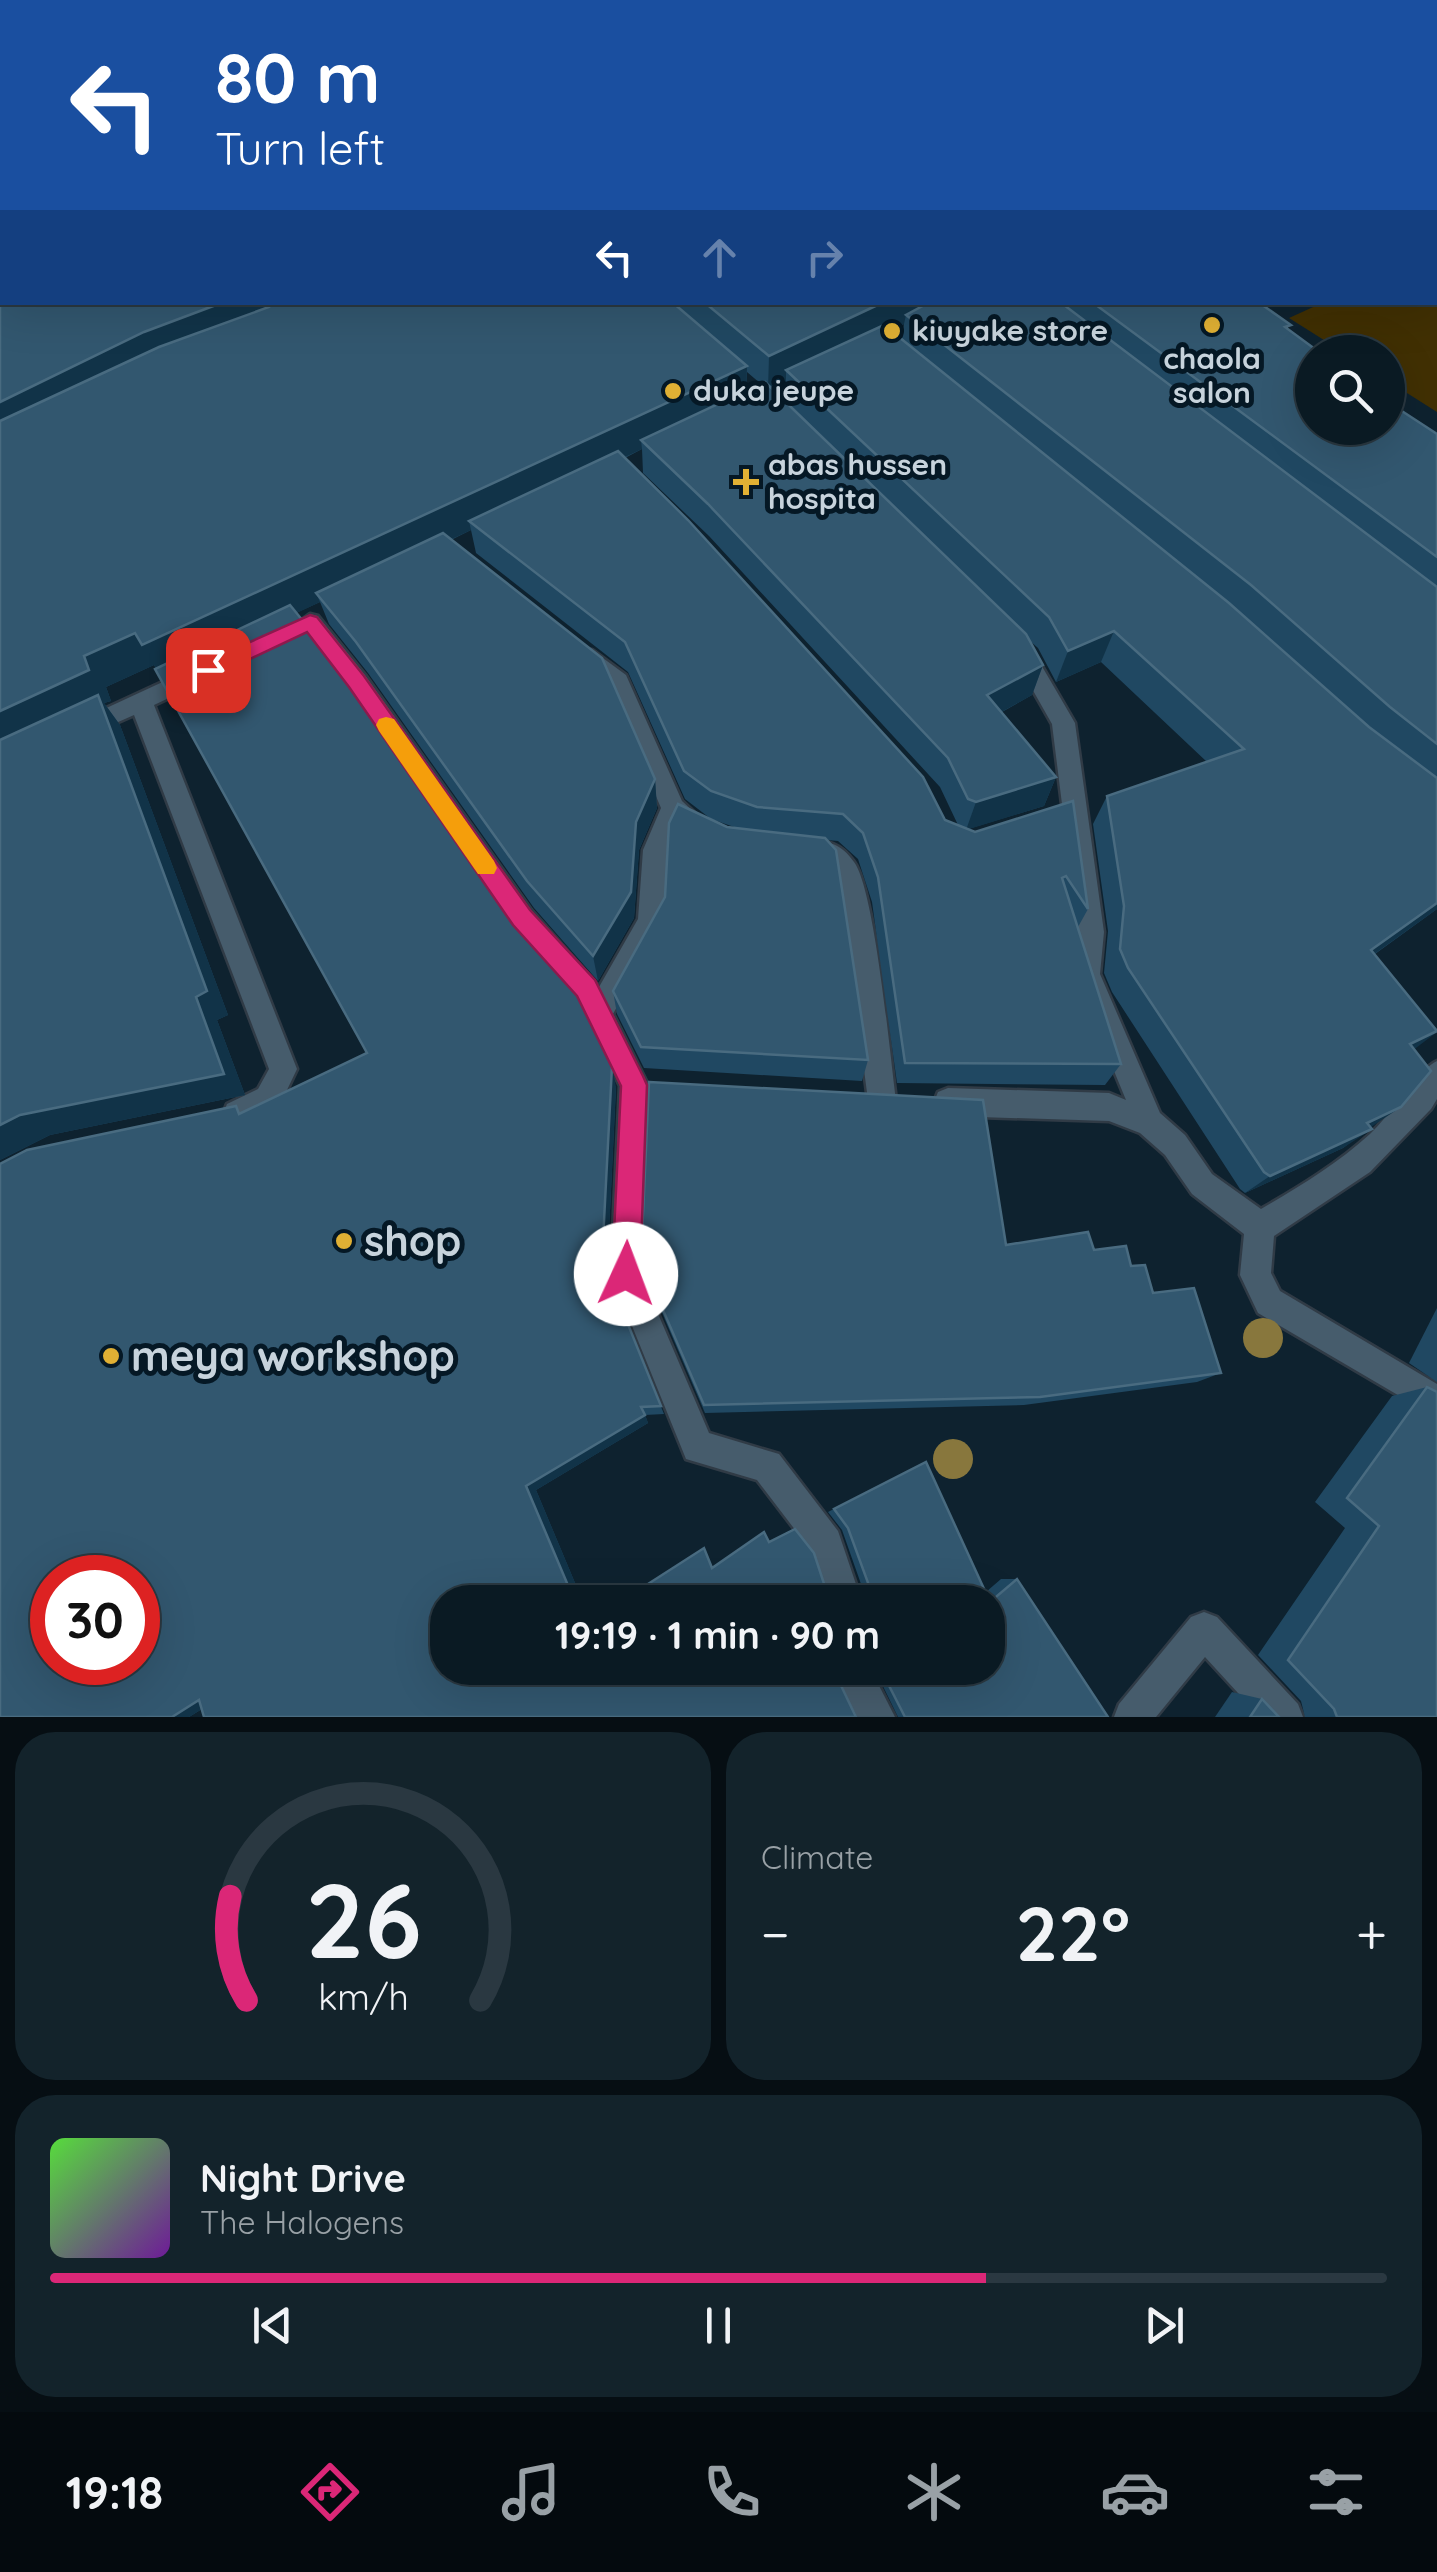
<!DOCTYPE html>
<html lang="en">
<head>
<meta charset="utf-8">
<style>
  :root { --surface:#0a1a23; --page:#13232b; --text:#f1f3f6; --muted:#99a1a6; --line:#2a3841; --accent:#db2777 }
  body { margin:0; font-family:Quicksand,sans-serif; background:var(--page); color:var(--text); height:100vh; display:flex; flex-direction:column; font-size:38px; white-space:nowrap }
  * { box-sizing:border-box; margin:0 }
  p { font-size:32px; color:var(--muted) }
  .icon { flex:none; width:55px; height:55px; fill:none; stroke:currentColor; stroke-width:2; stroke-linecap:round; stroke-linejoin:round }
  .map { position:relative; height:1717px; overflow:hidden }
  .details { display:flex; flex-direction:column; gap:15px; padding:15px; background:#060e13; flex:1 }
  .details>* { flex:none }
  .top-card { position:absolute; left:0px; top:0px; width:1438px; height:305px; box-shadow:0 10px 40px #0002,0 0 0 2px var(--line); background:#1a4fa0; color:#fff; overflow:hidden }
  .controls { position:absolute; left:1295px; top:335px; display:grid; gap:20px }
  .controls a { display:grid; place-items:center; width:110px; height:110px; border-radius:50%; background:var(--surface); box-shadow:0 10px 40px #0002,0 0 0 2px var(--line); font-size:50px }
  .speed { position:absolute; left:30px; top:1555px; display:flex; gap:20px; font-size:50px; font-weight:700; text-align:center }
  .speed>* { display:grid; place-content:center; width:130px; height:130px; border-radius:50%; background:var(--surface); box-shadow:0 10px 40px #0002,0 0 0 2px var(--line); line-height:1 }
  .speed .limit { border:15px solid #d22; background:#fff; color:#111 }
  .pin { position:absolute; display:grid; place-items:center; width:85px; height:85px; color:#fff; margin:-42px; border-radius:20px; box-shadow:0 5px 15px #0006 }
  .me { position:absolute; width:110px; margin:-55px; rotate:2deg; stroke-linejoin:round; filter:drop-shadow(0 0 8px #0008) }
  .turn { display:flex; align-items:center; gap:35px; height:210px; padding:0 50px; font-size:45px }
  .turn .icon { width:130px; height:130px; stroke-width:2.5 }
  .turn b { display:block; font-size:70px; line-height:85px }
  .lanes { display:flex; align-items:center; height:95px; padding:0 50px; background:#0003; justify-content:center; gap:50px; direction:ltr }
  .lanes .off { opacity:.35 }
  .big { font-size:75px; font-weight:700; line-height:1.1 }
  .details .card { flex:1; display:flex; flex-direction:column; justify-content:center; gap:15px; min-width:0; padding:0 35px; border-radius:40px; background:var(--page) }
  .details .dial { align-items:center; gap:0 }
  .dial svg { height:260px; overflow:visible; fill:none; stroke:var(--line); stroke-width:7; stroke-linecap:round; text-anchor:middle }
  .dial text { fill:var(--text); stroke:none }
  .song { display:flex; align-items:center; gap:30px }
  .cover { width:120px; height:120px; border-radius:15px; background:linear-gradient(135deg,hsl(110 70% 55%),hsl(280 70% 35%)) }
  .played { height:10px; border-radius:5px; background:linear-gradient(90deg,var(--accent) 70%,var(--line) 70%) }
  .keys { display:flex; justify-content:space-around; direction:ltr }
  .heat { display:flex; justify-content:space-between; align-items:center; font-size:55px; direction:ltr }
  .details .tiles { flex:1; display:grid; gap:15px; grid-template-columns:1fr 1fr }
  .card:last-child { grid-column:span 2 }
  .trip { position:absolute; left:430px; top:1585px; width:575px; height:100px; border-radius:40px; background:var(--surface); box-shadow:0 10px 40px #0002,0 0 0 2px var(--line); font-weight:700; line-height:100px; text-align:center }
  .dock { display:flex; height:160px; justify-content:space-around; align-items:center; background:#040a0e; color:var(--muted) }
  .dock .icon { width:70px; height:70px }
  .dock .current { color:var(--accent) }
  .dock b { font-size:45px; color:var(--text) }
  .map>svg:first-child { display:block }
  .green { fill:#413003 }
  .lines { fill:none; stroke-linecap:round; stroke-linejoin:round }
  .minor-casing { stroke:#303b46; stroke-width:5 }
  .minor { fill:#465c6c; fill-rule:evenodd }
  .tree { fill:#88773d }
  .wall { fill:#204862; fill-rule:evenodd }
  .shaded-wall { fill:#113348 }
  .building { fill:#32576f; stroke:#496b80; stroke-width:2.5; fill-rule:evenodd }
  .route { fill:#db2777; stroke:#8e194d; stroke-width:2.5 }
  .slow { fill:#f59e0b }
  .poi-dot { fill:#e0b034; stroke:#051825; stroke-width:4 }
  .labels { text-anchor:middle; stroke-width:10; stroke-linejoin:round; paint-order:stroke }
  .far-poi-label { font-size:30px; font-weight:bold; fill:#c7d3dc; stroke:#051825; text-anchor:start }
  .near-poi-label { font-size:42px; font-weight:bold; fill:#c7d3dc; stroke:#051825; text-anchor:start }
</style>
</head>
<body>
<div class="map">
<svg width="1437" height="1717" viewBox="0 0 1437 1717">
  <rect width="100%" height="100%" fill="#0e222f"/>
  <path class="green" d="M1437,247V412L1388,381V352H1343L1289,318L1322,303L1435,302Z"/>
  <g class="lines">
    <defs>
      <g id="minor">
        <path d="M310,614L318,616L365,675L531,910L599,987L638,919L643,850L661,808L609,686L576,662L573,656L576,650H592L626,675L682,801L712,829L709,836L700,839L678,826L667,850L664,921L613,1014L648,1085L641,1274L709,1433L779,1454L838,1531L862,1602H828L812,1552L757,1480L686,1459L611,1274L620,1086L577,997L513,926L349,687L302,628L299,622Z"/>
        <path d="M1021,642L1029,644L1075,723L1104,932L1100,974L1160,1113L1185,1135L1212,1174L1261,1209C1299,1187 1337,1164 1370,1134C1388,1118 1421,1067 1437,1061V1099L1431,1109L1370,1172L1274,1236L1271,1273L1280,1291L1437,1384V1418L1258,1313L1240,1275L1244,1234L1192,1194L1165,1155L1140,1133L1109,1121L948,1116L938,1112L934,1102L938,1092L948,1088L1109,1093L1126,1100L1074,974L1078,932L1052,724L1010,650Z"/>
        <path d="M195,667L206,676L203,682L154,705L297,1069L278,1109L237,1128L227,1124L223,1114L227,1104L258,1089L269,1069L134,715L82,738L70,729L74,723Z"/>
        <path d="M807,840C828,841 841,843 854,862C875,890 890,1056 896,1100L892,1110L882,1114L872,1110L868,1100L842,903C831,860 835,871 798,858L795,851L798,844Z"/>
        <path d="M1204,1612L1217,1617L1298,1704L1303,1717H1260L1205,1657L1156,1717H1114L1119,1704L1191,1617Z"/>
        <path d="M833,1668H870L895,1717H857Z"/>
      </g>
    </defs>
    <use href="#minor" class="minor-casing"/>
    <use href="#minor" class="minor"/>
  </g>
  <g class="tree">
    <circle cx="1263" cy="1338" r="20"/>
    <circle cx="953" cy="1459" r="20"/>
  </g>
  <g class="wall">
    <path d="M0,0H1437V210L1435,211V2L2,302H1258L1312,352L1437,434V909L1375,954L1414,1049L1370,1128L1343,1148L1245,1193L1240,1189L1112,992L1104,973L1108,931L1093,824L1107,796L1207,762L1101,662L1056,682L1038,648L1030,641L1043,665L1032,695L1002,712L1056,777L1044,806L968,829L975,832L1073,801L1088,909L1078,927L1121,1064L1105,1085L897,1083L872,902L858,859L838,841L827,840L868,1060L862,1081L644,1068L617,1014L613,991L727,827L737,828L711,819L685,799L628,672L476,553L471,530L451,540L655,779L657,808L639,850L634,918L598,981L534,908L368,673L329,624L320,602L296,613L616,1087L607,1273L664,1414L645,1415L648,1423L536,1490L583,1602H448V1668L988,1602H865L867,1601L842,1530L828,1512L926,1462L986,1592L1001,1579H1017L1108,1717H898L876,1672L837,1670L202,1709L189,1717H0L243,1113L367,1053L154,665L106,687L111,701L104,703L120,725L228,1015L217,1020L245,1095L50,1135L0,1160ZM904,324L902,339L891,331ZM747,372L761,384L746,391ZM786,381L785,401L771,388ZM642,449L643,473L709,536L940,787L958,825L945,820L625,458Z"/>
    <path d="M1006,1245L1094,1250L1131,1266L1221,1373L1197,1382L1024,1405L705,1413L645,1273L641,1259Z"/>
    <path d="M1437,1308V1382L1409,1363Z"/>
    <path d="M1427,1387L1437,1717H1305L1301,1701L1258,1655L1345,1528L1315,1502L1392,1396Z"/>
    <path d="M1232,1692L1262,1699L1279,1717H1215Z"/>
  </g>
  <g class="shaded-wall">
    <path d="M1437,185V210L1435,211V186Z"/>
    <path d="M224,302H301L0,446V402L144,332Z"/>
    <path d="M884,302H950L906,315L904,324L794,377L786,370V381L768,390L769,356Z"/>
    <path d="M747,366L746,400L641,440L642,449L477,527L469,521L471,530L322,600L316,593L320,602L161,677L154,665L106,687L111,701L104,703L120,725L228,1015L217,1020L245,1095L50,1135L0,1160V711L84,656Z"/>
    <path d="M1114,631L1101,662L1056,682L1068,651Z"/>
    <path d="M1043,665L1032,695L978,725L987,695Z"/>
    <path d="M1056,777L1044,806L966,830L976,802Z"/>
    <path d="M655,779L657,808L639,850L634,918L598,981L593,956L636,822Z"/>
    <path d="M1437,903V909L1345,975L1371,950Z"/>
    <path d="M1437,1032L1408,1054L1410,1044Z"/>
    <path d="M612,1066L616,1087L607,1274L602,1260Z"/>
    <path d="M1401,1107L1371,1127L1339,1142L1367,1123Z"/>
    <path d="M1372,1129L1343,1148L1245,1193L1270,1176Z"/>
    <path d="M645,1415L648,1423L536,1490L583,1602H575L526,1486Z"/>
    <path d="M228,1693L189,1717H172L199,1700Z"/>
  </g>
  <g class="building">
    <path d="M0,0H1437V185L1435,186V2H2V302H224L144,332L0,402Z"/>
    <path d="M275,302H672L747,366L142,645L135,633L84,656L89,670L0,711V421L159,347L269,307Z"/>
    <path d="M704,302H884L769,356Z"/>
    <path d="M930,302H1060L1437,587V744L1390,707L1251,585L906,315Z"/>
    <path d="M1092,302H1258L1291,325L1285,327L1319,352H1312V428H1388V402L1437,434V557Z"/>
    <path d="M884,325L1229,603L1369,727L1437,778V903L1371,950L1437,1031L1410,1044L1431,1071L1401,1107L1367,1123L1372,1129L1270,1176L1264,1172L1128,968L1120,949L1124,906L1107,796L1244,749L1114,631L1068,651L1049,617L786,370Z"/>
    <path d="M765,382L1026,634L1043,665L987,695L1056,777L976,802L968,799L948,758L708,504L641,440Z"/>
    <path d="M618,451L688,520L923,777L945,820L975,832L1073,801L1088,909L1066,876L1062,878L1121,1064L905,1063L878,877L863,833L843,814L757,807L711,791L684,771L625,642L469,521Z"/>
    <path d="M443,533L602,658L655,779L636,822L631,892L593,956L527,881L356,642L316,593Z"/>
    <path d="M290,605L333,658L501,902L568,975L612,1066L602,1260L661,1406L641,1407L645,1415L526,1486L575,1602H448V1668H988V1602H875L848,1528L834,1509L926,1462L990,1602L1017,1579L1108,1717H905L882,1672L837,1670L836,1675L856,1717H204L199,1700L172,1717H0V1164L27,1150L236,1106L239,1114L367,1053L155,669ZM52,1578H138V1662H52Z"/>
    <path d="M98,695L207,991L196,997L224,1074L20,1115L0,1125V740Z"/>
    <path d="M678,804L727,827L825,838L836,850L868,1060L641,1047L613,991L665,897L669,823Z"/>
    <path d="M649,1082L983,1100L1006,1245L1088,1232L1094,1250L1126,1246L1131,1266L1145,1265L1153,1293L1194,1288L1221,1373L1040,1397L704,1405L641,1259Z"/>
    <path d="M1427,1387L1437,1392V1717H1337L1334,1709L1288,1660L1379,1526L1347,1498Z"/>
    <path d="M795,1529L814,1553L830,1602H620L704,1548L712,1568L764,1532L769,1542Z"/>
    <path d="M1262,1699L1279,1717H1250Z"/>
  </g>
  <path class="route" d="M310,615L317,617L364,676L530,910L595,980L643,1076L647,1085L640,1274L636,1284L626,1288L616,1284L612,1274L621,1086L577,996L513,925L349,687L307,632L216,675L208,678L198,670L201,664Z"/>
  <path class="slow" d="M386,717L394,719L494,861L497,868L494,874H478L379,731L376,725L379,719Z"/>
  <g class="poi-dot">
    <circle cx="1212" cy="325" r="10"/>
    <circle cx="892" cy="331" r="10"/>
    <circle cx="673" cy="391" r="10"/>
    <path d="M741 467h10v10h10v10h-10v10h-10v-10h-10v-10h10z"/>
    <circle cx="344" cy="1241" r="10"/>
    <circle cx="111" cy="1356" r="10"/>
  </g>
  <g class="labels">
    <g class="far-poi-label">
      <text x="912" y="341">kiuyake store</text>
      <text x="1212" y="369" text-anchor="middle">chaola<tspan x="1212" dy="34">salon</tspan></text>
      <text x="693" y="401">duka jeupe</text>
      <text x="768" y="475">abas hussen<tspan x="768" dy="34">hospita</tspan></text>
    </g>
    <g class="near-poi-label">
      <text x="364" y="1256">shop</text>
      <text x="131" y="1371">meya workshop</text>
    </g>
  </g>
</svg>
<div class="controls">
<a><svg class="icon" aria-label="search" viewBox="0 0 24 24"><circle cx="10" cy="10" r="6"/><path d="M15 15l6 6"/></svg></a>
</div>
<div class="speed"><div class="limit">30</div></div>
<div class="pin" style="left:208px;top:670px;background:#d93025"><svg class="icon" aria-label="arrive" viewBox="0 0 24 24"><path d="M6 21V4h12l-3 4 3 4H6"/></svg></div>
<svg class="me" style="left:626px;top:1274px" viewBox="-20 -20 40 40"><circle r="19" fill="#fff"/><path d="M0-13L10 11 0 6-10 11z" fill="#db2777"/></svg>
<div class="trip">19:19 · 1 min · 90 m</div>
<div class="top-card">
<div class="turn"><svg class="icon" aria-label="left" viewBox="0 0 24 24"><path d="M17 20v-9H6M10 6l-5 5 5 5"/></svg><div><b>80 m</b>Turn left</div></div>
<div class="lanes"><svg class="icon" aria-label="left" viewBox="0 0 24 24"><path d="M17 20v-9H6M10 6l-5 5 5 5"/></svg><svg class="icon off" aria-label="ahead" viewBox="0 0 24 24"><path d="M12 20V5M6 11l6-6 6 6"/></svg><svg class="icon off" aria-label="right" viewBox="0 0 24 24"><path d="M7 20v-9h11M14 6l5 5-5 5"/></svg></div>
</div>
</div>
<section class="details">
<div class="tiles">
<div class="card dial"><svg viewBox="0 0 100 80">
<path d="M14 69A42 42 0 1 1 86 69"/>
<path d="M14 69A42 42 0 0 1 9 37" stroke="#db2777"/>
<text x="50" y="56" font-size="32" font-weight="700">26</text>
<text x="50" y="72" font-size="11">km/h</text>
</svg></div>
<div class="card"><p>Climate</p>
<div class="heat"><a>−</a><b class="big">22°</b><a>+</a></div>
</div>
<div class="card">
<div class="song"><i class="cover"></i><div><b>Night Drive</b><p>The Halogens</p></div></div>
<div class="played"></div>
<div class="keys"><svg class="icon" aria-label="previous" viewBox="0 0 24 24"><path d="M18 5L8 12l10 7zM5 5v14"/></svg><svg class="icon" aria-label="pause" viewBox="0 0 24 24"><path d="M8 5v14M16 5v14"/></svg><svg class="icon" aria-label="next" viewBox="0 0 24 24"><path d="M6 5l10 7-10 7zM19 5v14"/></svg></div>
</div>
</div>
</section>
<nav class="dock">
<b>19:18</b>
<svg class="icon current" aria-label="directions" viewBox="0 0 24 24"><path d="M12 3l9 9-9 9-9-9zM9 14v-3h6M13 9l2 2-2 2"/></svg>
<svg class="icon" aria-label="music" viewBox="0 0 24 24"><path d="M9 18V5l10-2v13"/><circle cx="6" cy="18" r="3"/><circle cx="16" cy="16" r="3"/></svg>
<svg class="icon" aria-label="phone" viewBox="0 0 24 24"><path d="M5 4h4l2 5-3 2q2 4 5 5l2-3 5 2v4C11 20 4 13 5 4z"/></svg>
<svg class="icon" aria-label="climate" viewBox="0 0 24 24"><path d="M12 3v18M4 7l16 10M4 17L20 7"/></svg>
<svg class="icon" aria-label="car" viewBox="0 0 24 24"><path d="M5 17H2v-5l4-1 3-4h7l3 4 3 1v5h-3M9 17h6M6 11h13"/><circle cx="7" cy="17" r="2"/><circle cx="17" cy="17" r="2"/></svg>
<svg class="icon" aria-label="filters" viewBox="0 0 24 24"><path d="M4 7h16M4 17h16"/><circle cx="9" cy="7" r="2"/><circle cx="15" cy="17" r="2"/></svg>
</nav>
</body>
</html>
